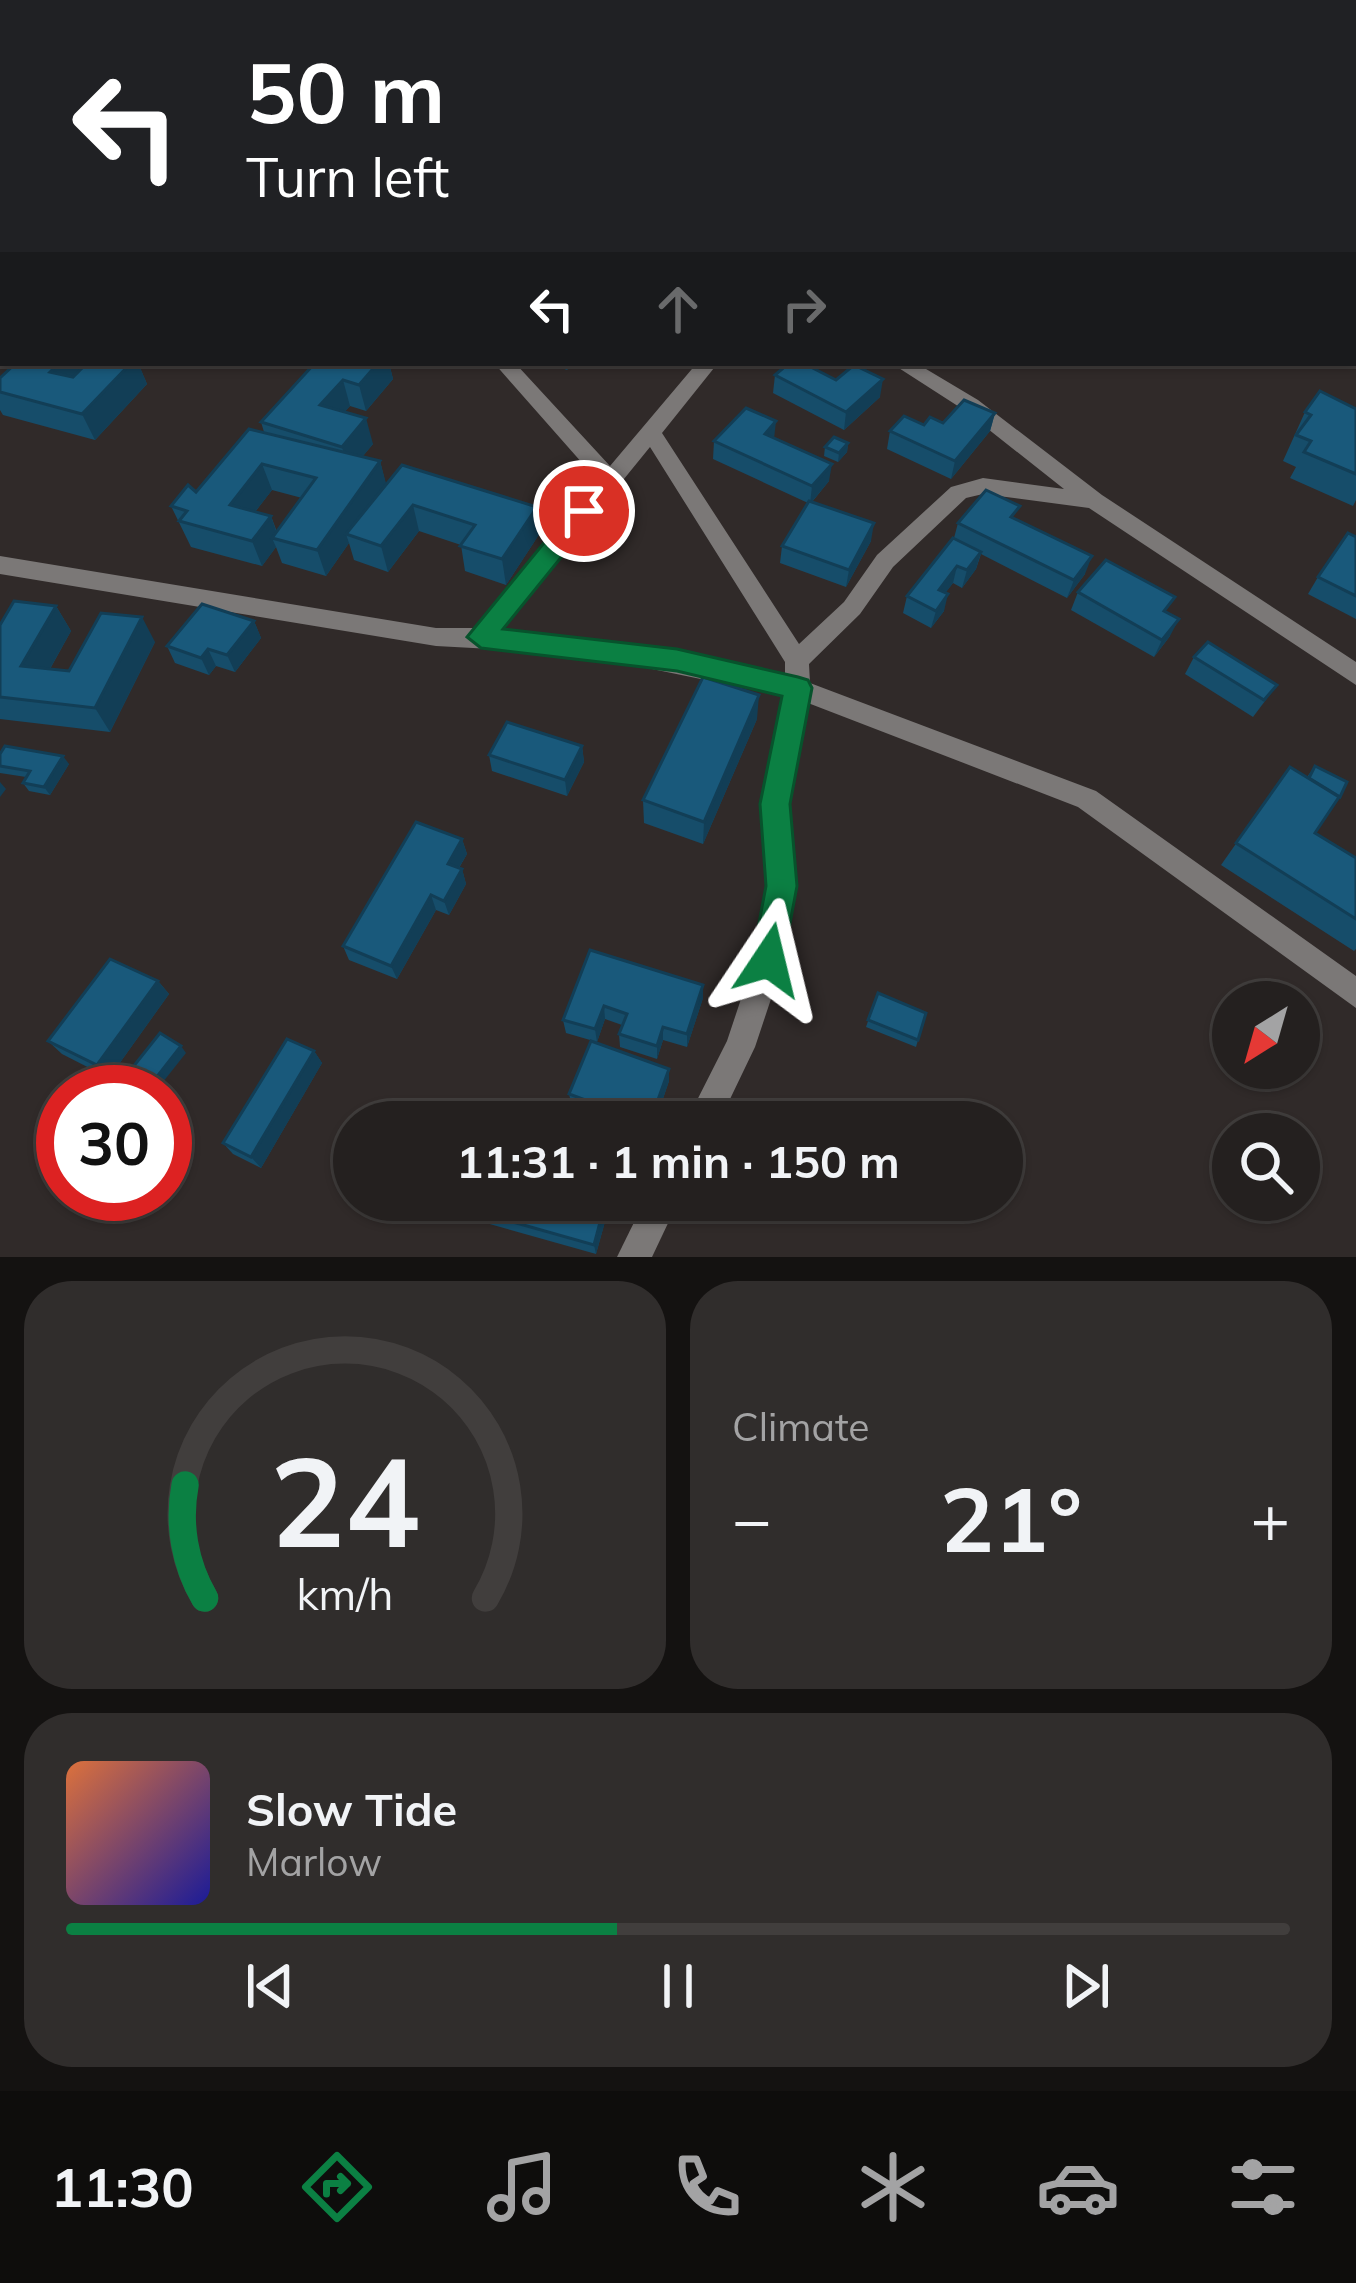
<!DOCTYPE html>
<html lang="en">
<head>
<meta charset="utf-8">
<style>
  :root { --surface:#24201f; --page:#302d2c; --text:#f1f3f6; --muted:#a3a3a4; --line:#413e3d; --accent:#0b8043 }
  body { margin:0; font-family:Mulish,sans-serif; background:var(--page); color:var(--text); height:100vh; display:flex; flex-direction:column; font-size:45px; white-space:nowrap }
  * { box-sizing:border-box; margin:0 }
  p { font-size:39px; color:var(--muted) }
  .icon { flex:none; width:66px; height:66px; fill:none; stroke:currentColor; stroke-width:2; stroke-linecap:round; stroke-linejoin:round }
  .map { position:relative; height:1257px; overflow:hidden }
  .panel { display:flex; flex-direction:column; gap:24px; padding:24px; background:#141211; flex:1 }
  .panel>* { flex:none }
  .banner { position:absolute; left:0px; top:0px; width:1356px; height:366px; box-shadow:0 3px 9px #0004,0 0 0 3px var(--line); background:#202124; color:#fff; overflow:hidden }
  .needle { width:78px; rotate:217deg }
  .tools { position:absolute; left:1212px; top:981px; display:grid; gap:24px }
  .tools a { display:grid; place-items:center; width:108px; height:108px; border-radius:50%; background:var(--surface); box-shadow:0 3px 9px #0004,0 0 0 3px var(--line); font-size:60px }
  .speed { position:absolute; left:36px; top:1065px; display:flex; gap:24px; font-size:60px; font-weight:700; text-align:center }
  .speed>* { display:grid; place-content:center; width:156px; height:156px; border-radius:50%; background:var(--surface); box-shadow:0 3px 9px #0004,0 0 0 3px var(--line); line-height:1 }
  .speed .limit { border:18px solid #d22; background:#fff; color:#111 }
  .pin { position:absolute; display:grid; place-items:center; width:102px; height:102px; color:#fff; margin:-51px; border:6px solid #fff; border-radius:50%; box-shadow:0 3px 12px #0007 }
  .me { position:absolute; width:132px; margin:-66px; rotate:10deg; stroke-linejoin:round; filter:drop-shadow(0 0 9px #0008) }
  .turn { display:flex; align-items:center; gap:42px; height:252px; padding:0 48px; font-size:54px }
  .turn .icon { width:156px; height:156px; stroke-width:2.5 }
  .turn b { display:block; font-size:84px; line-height:102px }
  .lanes { display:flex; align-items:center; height:114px; padding:0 48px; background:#0003; justify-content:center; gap:60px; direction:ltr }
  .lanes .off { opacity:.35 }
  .big { font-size:90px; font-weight:700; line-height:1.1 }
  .panel .widget { flex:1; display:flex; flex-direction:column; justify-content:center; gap:18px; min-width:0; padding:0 42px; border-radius:48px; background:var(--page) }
  .panel .dial { align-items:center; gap:0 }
  .dial svg { height:312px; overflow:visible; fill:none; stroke:var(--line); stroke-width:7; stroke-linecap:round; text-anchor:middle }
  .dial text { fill:var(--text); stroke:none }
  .song { display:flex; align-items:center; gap:36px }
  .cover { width:144px; height:144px; border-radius:18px; background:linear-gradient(135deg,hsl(20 70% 55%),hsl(240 70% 35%)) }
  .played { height:12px; border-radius:6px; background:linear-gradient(90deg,var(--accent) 45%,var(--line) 45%) }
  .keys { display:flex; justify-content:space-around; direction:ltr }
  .heat { display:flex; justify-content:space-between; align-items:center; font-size:66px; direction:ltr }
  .panel .tiles { flex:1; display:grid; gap:24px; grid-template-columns:1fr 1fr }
  .widget:last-child { grid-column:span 2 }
  .trip { position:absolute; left:333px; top:1101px; width:690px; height:120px; border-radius:60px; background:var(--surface); box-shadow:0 3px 9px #0004,0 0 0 3px var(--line); font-weight:700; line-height:120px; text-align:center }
  .menu { display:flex; height:192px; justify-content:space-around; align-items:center; background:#0e0d0c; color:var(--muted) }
  .menu .icon { width:84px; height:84px }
  .menu .current { color:var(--accent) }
  .menu b { font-size:54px; color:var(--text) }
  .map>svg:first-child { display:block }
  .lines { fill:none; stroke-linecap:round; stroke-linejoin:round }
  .minor { fill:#7b7877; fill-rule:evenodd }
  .wall { fill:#164d6a; fill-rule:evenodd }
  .shaded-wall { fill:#123e56 }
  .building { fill:#19597b; stroke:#123e56; stroke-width:3 }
  .route { fill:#0b8043; stroke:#07532c; stroke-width:3 }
</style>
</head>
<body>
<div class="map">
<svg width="1356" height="1257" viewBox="0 0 1356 1257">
  <rect width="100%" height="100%" fill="#302a29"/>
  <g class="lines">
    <g class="minor">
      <path d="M815,0H836L838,3H817Z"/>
      <rect x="990" y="0" width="14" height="3"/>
      <rect x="1353" y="35" width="3" height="8"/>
      <path d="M1353,174L1356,175V185L1353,184Z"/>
      <path d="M3,292V305L0,306V293Z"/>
      <path d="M494,363H515L610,466L697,363H718L662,433L799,644L844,602L877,555L951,487L983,478L1064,489L964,410L891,363H916L978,400L1102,495L1356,662V685L1089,508L983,494L966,498L893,567L860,614L809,664L810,683L1096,791L1356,976V1008L1078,807L808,703L788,804L795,886L784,960L755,1047L719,1122H686L727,1041L754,960L767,886L762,804L784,696L618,662L527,651L436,646L0,574V556L436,628H474L598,481ZM650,447L785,662V676L618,643L501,630Z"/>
      <path d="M645,1200H679L652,1257H617Z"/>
    </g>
  </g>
  <g class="wall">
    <path d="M449,0H518L519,3H441Z"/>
    <rect x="690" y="0" width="44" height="3"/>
    <rect x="1219" y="0" width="79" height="3"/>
    <path d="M1353,209L1356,210V252L1353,251Z"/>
    <path d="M16,363H138L147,384L95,440L3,415L0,410V378Z"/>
    <path d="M315,363H389L393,379L366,411L350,406L344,412L373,444L362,457L380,461L386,485L537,507L540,533L506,585L465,571L461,545L419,531L388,572L354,560L349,543L326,576L282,563L276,547L262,566L191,547L171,506L196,492L264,432L261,422ZM272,490L302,498L277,532L271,516L255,512Z"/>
    <path d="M548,363H574L567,370Z"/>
    <path d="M775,375L836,380L880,397L844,430L773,393Z"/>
    <path d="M1356,409V500L1353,506L1290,478L1296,467L1283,461L1305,412Z"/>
    <path d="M995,413L990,431L951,479L887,449L890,431Z"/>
    <path d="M774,438L829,481L812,502L871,541L846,587L780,563L782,546L808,503L713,459L714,441Z"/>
    <path d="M848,443L847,452L838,462L824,456L825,447Z"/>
    <path d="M1016,519L1085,574L1067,598L981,554L976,569L962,588L953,583L945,593L944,611L931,628L903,613L907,596L954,538L958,523Z"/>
    <path d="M1356,537V619L1308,594L1318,577Z"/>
    <path d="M1078,592L1168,613L1170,636L1154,657L1071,610Z"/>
    <path d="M56,606L71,631L50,669L69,671L155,642L110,732L0,719V625Z"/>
    <path d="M254,621L261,638L235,672L216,666L209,675L175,663L167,646Z"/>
    <path d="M1194,657L1277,685L1253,717L1185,674Z"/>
    <path d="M757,719L703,844L644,823L643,800Z"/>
    <path d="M582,746L584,762L567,796L492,771L489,755Z"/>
    <path d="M0,754L69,764L50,795L29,791L23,783L26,777L0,773Z"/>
    <path d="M1315,766V833L1356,858V949L1354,951L1221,865L1290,767L1307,777Z"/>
    <path d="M462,839L467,854L459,868L462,869L466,884L449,915L436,910L397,979L349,960L343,946Z"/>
    <path d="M590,950L703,998L687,1047L663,1040L657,1059L620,1047L619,1034L622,1025L605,1019L597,1042L566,1033L563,1020Z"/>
    <path d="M158,981L169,994L109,1078L62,1054L48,1041Z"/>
    <path d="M878,993L926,1013L916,1047L866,1027Z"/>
    <path d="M314,1051L322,1063L261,1168L233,1154L223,1143Z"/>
    <path d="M669,1069V1081L655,1122H589L592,1114L572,1106L569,1094Z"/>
    <path d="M470,1200H611L596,1254L472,1219L467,1209Z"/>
  </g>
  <g class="shaded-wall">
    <path d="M409,0H434V3H404Z"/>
    <path d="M501,0H518L519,3H502Z"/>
    <path d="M3,202V224L0,226V204Z"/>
    <path d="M59,363H86L89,371L63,398L50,372Z"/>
    <path d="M131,363H138L147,384L95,440L82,414Z"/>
    <path d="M378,363H389L393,379L366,411L359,385Z"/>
    <path d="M883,379L880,397L844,430L846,412Z"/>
    <path d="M343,380L350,406L328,431L320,405Z"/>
    <path d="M995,413L990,431L951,479L955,461Z"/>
    <path d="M366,418L373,444L349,473L342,447Z"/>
    <path d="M776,421L774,439L765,434Z"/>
    <path d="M848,443L847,452L838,462L839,453Z"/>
    <path d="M380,461L387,487L346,534L349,543L326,576L317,550Z"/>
    <path d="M262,464L272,490L240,531L230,505Z"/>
    <path d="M832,464L829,481L810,504L812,486Z"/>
    <path d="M413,505L419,531L388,572L381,546Z"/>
    <path d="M537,507L540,533L506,585L502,559Z"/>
    <path d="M271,516L279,540L272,538L276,547L262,566L252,541Z"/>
    <path d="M874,523L871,541L846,587L849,570Z"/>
    <path d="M981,552L976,569L962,588L967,570Z"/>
    <path d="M1092,556L1085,574L1067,598L1074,580Z"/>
    <path d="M957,566L953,583L935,607L939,590Z"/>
    <path d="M948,594L944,611L931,628L936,611Z"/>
    <path d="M56,606L71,631L38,690L21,666Z"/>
    <path d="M142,617L155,642L110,732L95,708Z"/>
    <path d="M1179,619L1170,636L1154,657L1162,640Z"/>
    <path d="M254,621L261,638L235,672L227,655Z"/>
    <path d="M208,649L216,666L209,675L201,658Z"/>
    <path d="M759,695L757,719L703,844L704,822Z"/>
    <path d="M582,746L584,762L567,796L565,780Z"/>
    <path d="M63,756L69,764L50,795L44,787Z"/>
    <path d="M0,782L6,789L0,797Z"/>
    <path d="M462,839L467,854L452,879L448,864Z"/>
    <path d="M462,869L466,884L449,915L444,901Z"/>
    <path d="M431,895L436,910L397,979L391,966Z"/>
    <path d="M158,981L169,994L109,1078L97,1065Z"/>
    <path d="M703,985V998L687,1047V1034Z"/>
    <path d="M604,1006L605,1019L597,1042L595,1029Z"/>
    <path d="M663,1027V1040L657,1059V1046Z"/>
    <path d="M181,1046L186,1053L155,1092H145Z"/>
    <path d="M314,1051L322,1063L261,1168L251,1157Z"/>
    <path d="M669,1069V1081L655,1122H650Z"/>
    <path d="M606,1200H611L596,1254L594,1245Z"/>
  </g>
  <g class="building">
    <path d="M377,0H409L404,3H372Z"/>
    <path d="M807,0H816L823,3H801Z"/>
    <path d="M1126,0H1156L1167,1V3H1126Z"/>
    <rect x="1277" y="0" width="21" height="3"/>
    <path d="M0,121L3,123V137L0,138Z"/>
    <path d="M0,178L3,180V202L0,204Z"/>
    <path d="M1353,209L1356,210V231L1353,230Z"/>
    <path d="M16,363H59L50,372L73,377L87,363H131L82,414L0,392V378Z"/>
    <path d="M315,363H378L359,385L343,380L320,405L366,418L342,447L261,422Z"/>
    <path d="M789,363H803L836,380L854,365L883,379L846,412L775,375Z"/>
    <path d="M1320,391L1356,409V474L1304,452L1311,441L1296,435L1311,415L1305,412Z"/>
    <path d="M964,400L995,413L955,461L890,431L904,416L924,425L930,417L943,423Z"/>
    <path d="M746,408L776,421L765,434L832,464L812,486L714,441Z"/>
    <path d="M249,429L380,461L317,550L272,538L316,478L262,464L230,505L271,516L252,541L179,521L187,511L171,506L188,485L196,492Z"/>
    <path d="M834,437L848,443L839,453L825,447Z"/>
    <path d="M402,465L537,507L502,559L460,546L475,525L413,505L381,546L346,534Z"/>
    <path d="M986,490L1020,506L1011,517L1092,556L1074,580L958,523Z"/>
    <path d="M809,501L874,523L849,570L782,546Z"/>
    <path d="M1348,533L1356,537V596L1318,577Z"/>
    <path d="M953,538L981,552L967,570L957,566L939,590L948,594L936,611L907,596Z"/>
    <path d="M1106,560L1175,597L1164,611L1179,619L1162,640L1078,592Z"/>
    <path d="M14,601L56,606L21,666L69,671L101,613L142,617L95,708L0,697V625Z"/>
    <path d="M202,604L254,621L227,655L208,649L201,658L167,646Z"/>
    <path d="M1208,642L1277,685L1264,700L1194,657Z"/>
    <path d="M703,677L759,695L704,822L643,800Z"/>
    <path d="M507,722L582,746L565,780L489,755Z"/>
    <path d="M5,746L63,756L44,787L23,783L30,771L0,766V754Z"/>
    <path d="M1315,766L1347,782L1340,797L1309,778Z"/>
    <path d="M1290,767L1339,797L1315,833L1356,858V919L1236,843Z"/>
    <path d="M416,822L462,839L448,864L462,869L444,901L431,895L391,966L343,946Z"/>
    <path d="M590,950L703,985L687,1034L663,1027L657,1046L619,1034L627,1014L604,1006L595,1029L563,1020Z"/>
    <path d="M110,959L158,981L97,1065L48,1041Z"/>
    <path d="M878,993L926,1013L918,1040L868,1020Z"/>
    <path d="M160,1033L181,1046L145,1092H137L121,1082Z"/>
    <path d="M287,1039L314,1051L251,1157L223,1143Z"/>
    <path d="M591,1041L669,1069L650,1122H589L596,1104L569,1094Z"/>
    <path d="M470,1200H606L594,1245L467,1209Z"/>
  </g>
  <path class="route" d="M584,502L593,505L597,511L593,518L503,629L677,649L798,677L808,680L812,688L790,804L797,886L781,971L769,975L757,971L752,960L766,886L760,804L782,696L677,671L481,648L467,637L575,505Z"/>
</svg>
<div class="tools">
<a><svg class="needle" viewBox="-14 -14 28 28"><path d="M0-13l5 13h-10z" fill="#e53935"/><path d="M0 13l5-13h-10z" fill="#a3a3a4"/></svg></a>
<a><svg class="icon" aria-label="search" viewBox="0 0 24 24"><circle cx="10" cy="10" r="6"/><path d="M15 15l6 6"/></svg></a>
</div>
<div class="speed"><div class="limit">30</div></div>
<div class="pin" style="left:584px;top:511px;background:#d93025"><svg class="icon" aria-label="arrive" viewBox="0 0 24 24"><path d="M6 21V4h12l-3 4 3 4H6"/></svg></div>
<svg class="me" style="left:769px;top:960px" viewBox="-20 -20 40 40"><path d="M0-17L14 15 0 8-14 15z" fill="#0b8043" stroke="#fff" stroke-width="4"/></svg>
<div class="trip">11:31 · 1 min · 150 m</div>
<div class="banner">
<div class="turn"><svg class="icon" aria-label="left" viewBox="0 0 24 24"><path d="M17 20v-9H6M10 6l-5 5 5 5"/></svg><div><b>50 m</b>Turn left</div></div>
<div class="lanes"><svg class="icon" aria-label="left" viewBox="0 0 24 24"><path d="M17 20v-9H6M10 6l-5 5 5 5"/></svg><svg class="icon off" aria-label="ahead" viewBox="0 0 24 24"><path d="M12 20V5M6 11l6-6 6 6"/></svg><svg class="icon off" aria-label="right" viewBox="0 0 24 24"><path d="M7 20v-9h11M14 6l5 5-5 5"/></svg></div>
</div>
</div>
<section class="panel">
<div class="tiles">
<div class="widget dial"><svg viewBox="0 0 100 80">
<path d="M14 69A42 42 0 1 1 86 69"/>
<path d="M14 69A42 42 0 0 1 9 40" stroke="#0b8043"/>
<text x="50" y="56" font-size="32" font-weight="700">24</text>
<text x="50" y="72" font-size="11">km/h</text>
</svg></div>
<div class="widget"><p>Climate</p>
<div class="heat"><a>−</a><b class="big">21°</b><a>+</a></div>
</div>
<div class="widget">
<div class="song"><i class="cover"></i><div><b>Slow Tide</b><p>Marlow</p></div></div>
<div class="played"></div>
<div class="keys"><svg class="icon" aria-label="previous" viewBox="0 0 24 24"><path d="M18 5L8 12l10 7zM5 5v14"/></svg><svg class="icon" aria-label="pause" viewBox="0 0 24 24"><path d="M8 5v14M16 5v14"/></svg><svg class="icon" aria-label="next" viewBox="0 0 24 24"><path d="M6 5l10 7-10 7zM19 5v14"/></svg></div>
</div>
</div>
</section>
<nav class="menu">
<b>11:30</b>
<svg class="icon current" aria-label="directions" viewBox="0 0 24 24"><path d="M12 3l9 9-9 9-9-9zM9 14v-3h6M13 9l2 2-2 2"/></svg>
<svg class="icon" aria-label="music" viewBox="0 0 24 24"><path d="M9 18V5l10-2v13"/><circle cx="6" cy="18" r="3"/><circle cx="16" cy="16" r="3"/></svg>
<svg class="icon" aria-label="phone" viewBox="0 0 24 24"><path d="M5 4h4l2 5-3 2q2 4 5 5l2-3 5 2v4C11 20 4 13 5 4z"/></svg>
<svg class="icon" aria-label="climate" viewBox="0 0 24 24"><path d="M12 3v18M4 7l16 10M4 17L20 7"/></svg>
<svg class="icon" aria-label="car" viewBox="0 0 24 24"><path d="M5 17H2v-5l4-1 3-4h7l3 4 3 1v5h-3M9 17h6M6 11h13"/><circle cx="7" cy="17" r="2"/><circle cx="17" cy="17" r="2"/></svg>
<svg class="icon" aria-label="filters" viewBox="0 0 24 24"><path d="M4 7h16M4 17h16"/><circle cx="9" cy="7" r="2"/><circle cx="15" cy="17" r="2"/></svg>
</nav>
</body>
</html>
